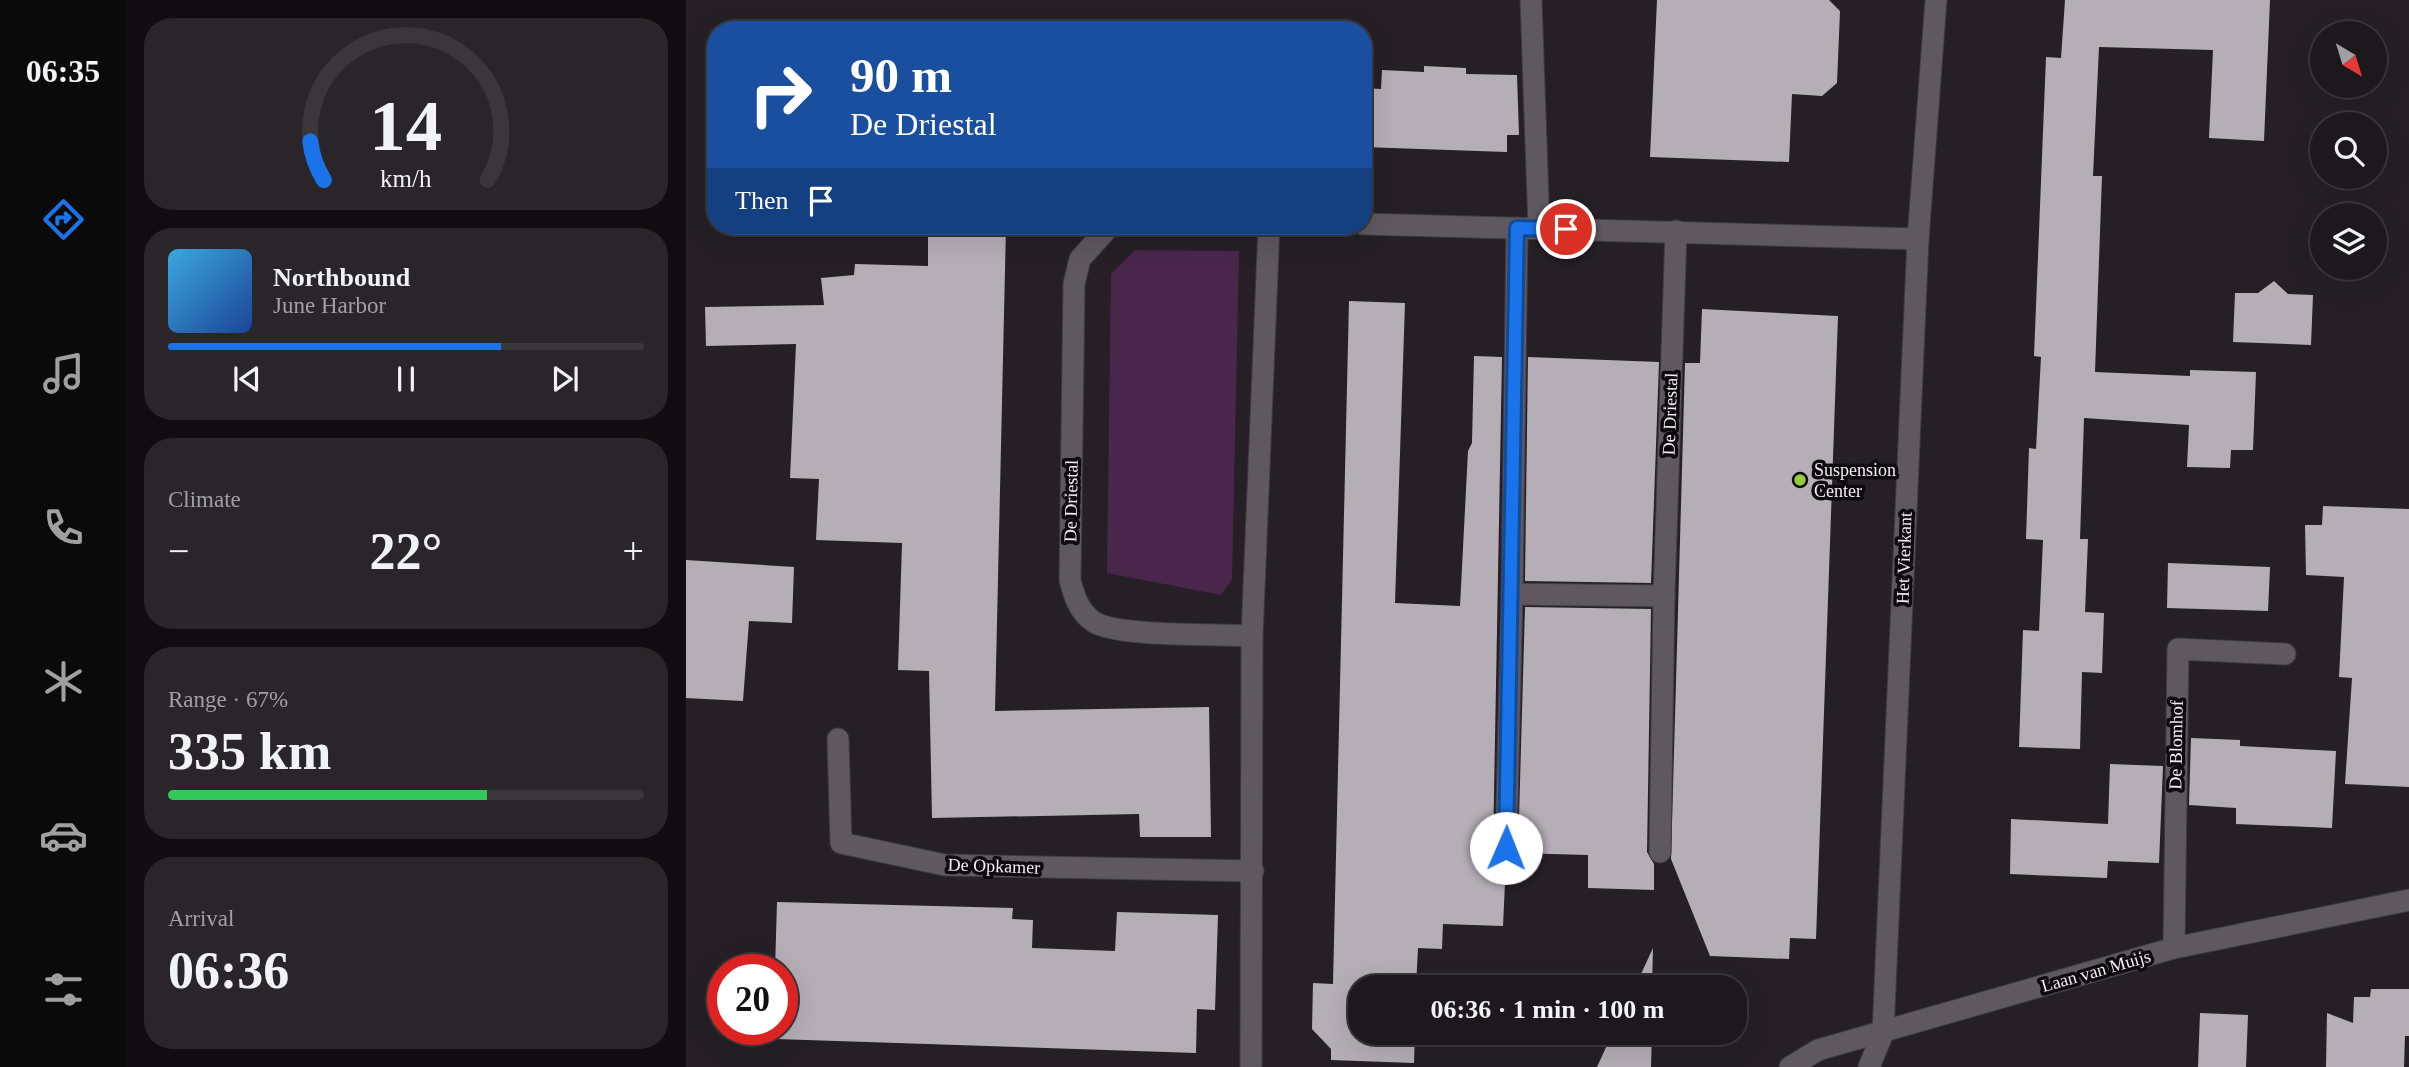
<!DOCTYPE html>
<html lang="en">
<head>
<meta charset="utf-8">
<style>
  :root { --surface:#1c181c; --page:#292529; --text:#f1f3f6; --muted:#a0a0a3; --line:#3a373b; --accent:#1a73e8 }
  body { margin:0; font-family:"Times New Roman",serif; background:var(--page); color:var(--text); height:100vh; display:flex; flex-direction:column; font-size:26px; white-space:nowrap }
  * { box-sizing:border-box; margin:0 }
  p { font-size:23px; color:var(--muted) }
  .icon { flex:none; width:38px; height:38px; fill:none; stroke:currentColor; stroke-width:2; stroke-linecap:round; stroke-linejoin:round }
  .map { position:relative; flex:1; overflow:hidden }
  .panel { display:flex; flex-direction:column; gap:18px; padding:18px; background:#0f0d0f; width:560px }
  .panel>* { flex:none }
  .top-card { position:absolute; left:21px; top:21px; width:665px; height:214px; border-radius:28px; box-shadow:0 7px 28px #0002,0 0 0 2px var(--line); background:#1a4fa0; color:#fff; overflow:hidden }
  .needle { width:46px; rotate:142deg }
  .tools { position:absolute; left:1624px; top:21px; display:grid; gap:14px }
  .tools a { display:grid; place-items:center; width:77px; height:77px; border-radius:50%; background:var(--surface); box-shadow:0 7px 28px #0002,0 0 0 2px var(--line); font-size:35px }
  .speed { position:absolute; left:21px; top:954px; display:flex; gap:14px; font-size:35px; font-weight:700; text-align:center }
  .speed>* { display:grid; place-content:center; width:91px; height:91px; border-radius:50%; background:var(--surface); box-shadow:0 7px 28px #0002,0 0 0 2px var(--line); line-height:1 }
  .speed .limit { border:10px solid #d22; background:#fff; color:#111 }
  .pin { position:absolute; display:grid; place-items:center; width:60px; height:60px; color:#fff; margin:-30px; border:4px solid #fff; border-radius:50%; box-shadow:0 2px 7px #0007 }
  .me { position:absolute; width:77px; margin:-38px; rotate:1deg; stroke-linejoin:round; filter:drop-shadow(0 0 5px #0008) }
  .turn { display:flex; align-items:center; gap:24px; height:147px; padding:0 28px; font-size:32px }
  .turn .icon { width:91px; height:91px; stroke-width:2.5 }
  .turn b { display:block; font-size:49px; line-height:60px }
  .then { display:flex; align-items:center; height:66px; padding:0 28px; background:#0003; gap:14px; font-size:26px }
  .big { font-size:52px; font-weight:600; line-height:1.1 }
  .panel .tile { flex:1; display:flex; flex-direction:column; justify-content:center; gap:10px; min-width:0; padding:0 24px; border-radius:28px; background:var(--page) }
  .panel .dial { align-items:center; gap:0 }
  .dial svg { height:182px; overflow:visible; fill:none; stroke:var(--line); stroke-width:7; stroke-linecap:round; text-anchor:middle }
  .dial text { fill:var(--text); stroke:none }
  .song { display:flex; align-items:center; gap:21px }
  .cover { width:84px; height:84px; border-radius:10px; background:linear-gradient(135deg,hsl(200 70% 55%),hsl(220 70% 35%)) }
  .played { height:7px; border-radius:4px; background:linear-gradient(90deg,var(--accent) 70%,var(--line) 70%) }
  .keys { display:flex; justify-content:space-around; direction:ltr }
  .heat { display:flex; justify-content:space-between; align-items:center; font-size:38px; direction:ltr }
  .charge { height:10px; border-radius:5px; background:linear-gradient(90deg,#34c759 67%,var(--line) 0) }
  .trip { position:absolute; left:662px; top:975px; width:399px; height:70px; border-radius:28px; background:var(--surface); box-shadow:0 7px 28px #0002,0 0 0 2px var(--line); font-weight:600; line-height:70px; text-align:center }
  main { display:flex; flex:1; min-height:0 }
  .menu { display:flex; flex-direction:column; width:126px; justify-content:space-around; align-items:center; background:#0b0a0b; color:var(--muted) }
  .menu .icon { width:49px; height:49px }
  .menu .active { color:var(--accent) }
  .menu b { font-size:32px; color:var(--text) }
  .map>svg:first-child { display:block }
  .green { fill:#4a264d }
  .building { fill:#b6aeb7 }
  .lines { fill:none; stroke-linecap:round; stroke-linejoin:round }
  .lane-casing { stroke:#413b41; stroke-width:23 }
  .street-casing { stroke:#413b41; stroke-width:23 }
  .lane { stroke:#5f585f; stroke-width:21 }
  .street { stroke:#5f585f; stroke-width:21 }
  .route-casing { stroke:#114b97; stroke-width:18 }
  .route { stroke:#1a73e8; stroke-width:12 }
  .poi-dot { fill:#94cc3c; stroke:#0d0a0d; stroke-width:2.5 }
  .labels { text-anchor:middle; stroke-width:7; stroke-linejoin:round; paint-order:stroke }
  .street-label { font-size:18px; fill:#f2eef2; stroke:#0d0a0d }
  .poi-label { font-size:18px; fill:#f2eef2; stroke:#0d0a0d; text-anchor:start }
</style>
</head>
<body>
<main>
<nav class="menu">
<b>06:35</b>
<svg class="icon active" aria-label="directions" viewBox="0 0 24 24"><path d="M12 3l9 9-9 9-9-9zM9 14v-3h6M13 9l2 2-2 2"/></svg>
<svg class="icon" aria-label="music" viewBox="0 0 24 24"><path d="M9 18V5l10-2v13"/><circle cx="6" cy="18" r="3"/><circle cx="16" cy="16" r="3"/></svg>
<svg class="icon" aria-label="phone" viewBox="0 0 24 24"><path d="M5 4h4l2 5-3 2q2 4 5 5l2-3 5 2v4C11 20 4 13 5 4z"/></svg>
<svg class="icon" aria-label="climate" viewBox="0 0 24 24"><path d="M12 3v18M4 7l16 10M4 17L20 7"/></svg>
<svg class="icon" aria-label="car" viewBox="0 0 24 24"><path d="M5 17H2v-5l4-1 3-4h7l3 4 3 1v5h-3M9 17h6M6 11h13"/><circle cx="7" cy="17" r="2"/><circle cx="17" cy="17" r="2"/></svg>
<svg class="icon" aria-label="filters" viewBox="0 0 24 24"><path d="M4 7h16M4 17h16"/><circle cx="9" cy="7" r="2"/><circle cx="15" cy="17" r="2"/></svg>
</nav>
<section class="panel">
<div class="tile dial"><svg viewBox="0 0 100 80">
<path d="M14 69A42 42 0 1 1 86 69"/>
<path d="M14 69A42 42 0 0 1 8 52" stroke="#1a73e8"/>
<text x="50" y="56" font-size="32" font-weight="700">14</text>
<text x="50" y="72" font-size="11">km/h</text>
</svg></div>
<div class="tile">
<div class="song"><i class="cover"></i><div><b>Northbound</b><p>June Harbor</p></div></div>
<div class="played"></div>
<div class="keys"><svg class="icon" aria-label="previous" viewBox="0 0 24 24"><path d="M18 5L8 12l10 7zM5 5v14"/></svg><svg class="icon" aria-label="pause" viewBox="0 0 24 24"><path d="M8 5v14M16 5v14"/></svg><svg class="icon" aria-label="next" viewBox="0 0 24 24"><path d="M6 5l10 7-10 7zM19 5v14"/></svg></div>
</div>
<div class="tile"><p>Climate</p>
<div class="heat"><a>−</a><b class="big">22°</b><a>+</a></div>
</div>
<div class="tile"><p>Range · 67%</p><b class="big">335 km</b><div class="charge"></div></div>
<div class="tile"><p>Arrival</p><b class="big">06:36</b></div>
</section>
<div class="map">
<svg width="1723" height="1067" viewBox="0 0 1723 1067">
  <rect width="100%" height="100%" fill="#262026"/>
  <path class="green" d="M449,250L553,251L546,579L535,595L421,573L425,274Z"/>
  <g class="building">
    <path d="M971,0H1143L1154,11L1151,83L1136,96L1106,94L1103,162L964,157Z"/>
    <path d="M1379,0H1584L1578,141L1523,138L1527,50L1413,47L1407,176H1416L1409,372L1504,376V370L1570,372L1567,450H1545L1544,468L1501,467L1503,425L1398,418L1394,539H1402L1399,612L1418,613L1416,673L1396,672L1394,749L1333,747L1337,630L1353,631L1357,540L1340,539L1343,448L1350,449L1355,357L1348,356L1360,57L1375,58Z"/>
    <path d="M738,66L780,68V74L831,75L833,135H821V152L677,147V88L695,89L696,70L738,72Z"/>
    <path d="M242,226H320L309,711L523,707L525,837H454L453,814L246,818L243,671L212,670L216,543L130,540L133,479L104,478L110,344L20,346L19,307L138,305L135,278L168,275L169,264L242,266Z"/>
    <path d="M1588,281L1602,294L1627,295L1625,345L1547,342L1549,293H1572Z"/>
    <path d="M663,301L719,303L709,603L774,606L782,451L786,443L788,356L816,357L807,848L813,859L820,861L817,926L757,924L756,949L732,948L730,987H674V1032H729L728,1063L645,1060V1049L626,1029L627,983L647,984Z"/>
    <path d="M1016,309L1152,316L1130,939L1104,938L1103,959L1024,956L985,859L999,363H1014Z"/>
    <path d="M842,357L973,362L965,583L839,581Z"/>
    <path d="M1637,506L1723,509V787L1659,784L1666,678L1653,677L1658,577L1620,575L1619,525H1636Z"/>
    <path d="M0,560L108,567L106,623L63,621L57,701L0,698Z"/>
    <path d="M1482,563L1584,567L1582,611L1481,608Z"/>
    <path d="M839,607L965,609L961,852L968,864V890L902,888V855L832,853Z"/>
    <path d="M1505,738L1554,740V746L1650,751L1646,828L1550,824V808L1503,805Z"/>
    <path d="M1424,764L1477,766L1473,863L1422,861L1421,878L1324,874L1325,819L1422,824Z"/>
    <path d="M91,902L327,908L326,919L347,920L346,948L429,951L431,912L532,915L529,1010L511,1009L510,1053L90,1039V1029H96V970H89Z"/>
    <path d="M967,948L966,987H949Z"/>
    <path d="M1685,989H1723V1036H1719L1718,1067H1640L1641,1013L1667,1023L1668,997H1684Z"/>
    <path d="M1514,1013L1562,1015L1560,1067H1512Z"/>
    <path d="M927,1032H966L965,1067H911Z"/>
  </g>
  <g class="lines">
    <defs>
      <g id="lane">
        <path d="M845,0L853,229"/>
        <path d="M831,228L826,594L978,596L990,231"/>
        <path d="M152,739L155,843L259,865L567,871"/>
        <path d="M820,848L826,594"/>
        <path d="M974,852L978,596"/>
        <path d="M1488,948L1492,649L1599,654"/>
      </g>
      <g id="street">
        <path d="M677,224L1232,239"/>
        <path d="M424,226L394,259L388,284L384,580C388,596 393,612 408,622C432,637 533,634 566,636"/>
        <path d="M565,1067L566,636L583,226"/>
        <path d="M1104,1067L1132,1050L1488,948L1723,900"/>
        <path d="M1183,1067L1197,1033L1232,239L1250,0"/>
      </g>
    </defs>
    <use href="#lane" class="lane-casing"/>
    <use href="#street" class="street-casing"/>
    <use href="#lane" class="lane"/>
    <use href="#street" class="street"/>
  </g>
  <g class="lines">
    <defs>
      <path id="route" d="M820,848L831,228L880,229"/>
    </defs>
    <use href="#route" class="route-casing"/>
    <use href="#route" class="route"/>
  </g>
  <circle class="poi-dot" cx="1114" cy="480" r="7"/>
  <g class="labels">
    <g class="street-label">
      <text transform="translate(984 414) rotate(-88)" y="6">De Driestal</text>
      <text transform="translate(385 501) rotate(-89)" y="6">De Driestal</text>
      <text transform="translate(1218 558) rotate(-88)" y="6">Het Vierkant</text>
      <text transform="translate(1490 745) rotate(-89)" y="6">De Blomhof</text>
      <text transform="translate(308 866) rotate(2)" y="6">De Opkamer</text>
      <text transform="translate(1410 971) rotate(-16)" y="6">Laan van Muijs</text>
    </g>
    <g class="poi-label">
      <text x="1128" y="476">Suspension<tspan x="1128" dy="21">Center</tspan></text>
    </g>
  </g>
</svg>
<div class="tools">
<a><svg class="needle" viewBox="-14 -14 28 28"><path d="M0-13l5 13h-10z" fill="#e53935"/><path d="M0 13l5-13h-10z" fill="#a0a0a3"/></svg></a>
<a><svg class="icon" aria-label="search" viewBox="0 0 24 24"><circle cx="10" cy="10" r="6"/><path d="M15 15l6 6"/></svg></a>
<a><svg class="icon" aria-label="layers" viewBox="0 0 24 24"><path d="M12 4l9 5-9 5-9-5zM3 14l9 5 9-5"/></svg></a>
</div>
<div class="speed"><div class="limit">20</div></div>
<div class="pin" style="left:880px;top:229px;background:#d93025"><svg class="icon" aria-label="arrive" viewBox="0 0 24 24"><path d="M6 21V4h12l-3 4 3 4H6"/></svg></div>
<svg class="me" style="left:820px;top:848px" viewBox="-20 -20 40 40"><circle r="19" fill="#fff"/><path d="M0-13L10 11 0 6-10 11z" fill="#1a73e8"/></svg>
<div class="trip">06:36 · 1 min · 100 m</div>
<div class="top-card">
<div class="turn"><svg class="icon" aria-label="right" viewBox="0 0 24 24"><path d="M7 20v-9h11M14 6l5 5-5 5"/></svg><div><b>90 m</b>De Driestal</div></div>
<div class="then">Then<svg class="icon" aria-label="arrive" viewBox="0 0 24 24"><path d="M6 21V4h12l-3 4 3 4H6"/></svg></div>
</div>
</div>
</main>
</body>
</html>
